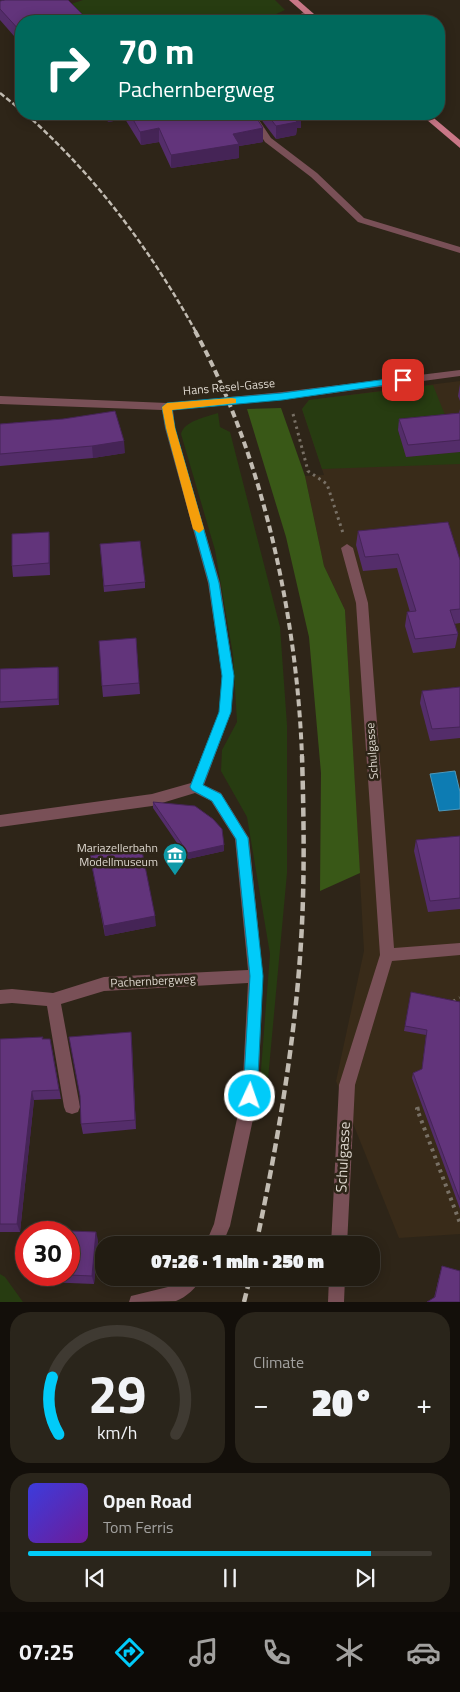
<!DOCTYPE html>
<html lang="en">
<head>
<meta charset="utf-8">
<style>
  :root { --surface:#221c12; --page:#2a251b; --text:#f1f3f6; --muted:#a2a19f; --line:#3f3a32; --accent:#01cbf9 }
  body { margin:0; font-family:"Titillium Web",sans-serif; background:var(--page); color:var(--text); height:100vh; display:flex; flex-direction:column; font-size:19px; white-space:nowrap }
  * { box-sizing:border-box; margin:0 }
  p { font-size:16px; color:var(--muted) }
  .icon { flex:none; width:28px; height:28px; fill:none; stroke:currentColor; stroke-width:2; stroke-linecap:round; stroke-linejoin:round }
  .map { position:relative; height:1302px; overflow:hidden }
  .details { display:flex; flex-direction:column; gap:10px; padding:10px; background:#130f0a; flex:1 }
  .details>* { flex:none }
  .hud { position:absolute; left:15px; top:15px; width:430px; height:105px; border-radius:20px; box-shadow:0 2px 12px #0003,0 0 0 1px var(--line); background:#00695c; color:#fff; overflow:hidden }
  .speed { position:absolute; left:15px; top:1221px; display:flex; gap:10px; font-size:25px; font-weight:700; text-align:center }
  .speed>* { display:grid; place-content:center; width:65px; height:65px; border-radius:50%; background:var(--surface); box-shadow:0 2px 12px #0003,0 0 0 1px var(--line); line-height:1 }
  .speed .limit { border:8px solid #d22; background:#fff; color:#111 }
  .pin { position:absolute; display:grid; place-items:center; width:42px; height:42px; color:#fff; margin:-21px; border-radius:10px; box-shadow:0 2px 8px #0006 }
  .me { position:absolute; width:55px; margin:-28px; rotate:3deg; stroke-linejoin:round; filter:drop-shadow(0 0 4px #0008) }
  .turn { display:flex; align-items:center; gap:18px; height:105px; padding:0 20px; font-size:22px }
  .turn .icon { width:65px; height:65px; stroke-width:2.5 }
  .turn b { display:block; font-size:35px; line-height:42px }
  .big { font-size:38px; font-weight:800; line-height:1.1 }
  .details .tile { flex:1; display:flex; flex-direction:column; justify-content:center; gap:8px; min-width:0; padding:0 18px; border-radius:20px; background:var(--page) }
  .details .dial { align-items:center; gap:0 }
  .dial svg { height:130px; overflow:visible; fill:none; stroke:var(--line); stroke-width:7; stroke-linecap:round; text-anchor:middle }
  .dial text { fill:var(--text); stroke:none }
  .song { display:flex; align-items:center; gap:15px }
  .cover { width:60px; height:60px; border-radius:8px; background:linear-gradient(135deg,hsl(240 70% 55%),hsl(280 70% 35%)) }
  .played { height:5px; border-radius:2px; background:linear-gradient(90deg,var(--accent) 85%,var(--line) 85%) }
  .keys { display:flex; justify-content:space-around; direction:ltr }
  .heat { display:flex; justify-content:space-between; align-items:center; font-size:28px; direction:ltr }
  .details .tiles { flex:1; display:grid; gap:10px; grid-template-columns:1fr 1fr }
  .tile:last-child { grid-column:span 2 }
  .trip { position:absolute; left:95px; top:1236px; width:285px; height:50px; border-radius:20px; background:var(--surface); box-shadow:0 2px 12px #0003,0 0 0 1px var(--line); font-weight:800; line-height:50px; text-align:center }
  .menu { display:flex; height:80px; justify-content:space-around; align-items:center; background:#0e0b07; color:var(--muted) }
  .menu .icon { width:35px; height:35px }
  .menu .selected { color:var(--accent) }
  .menu b { font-size:22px; color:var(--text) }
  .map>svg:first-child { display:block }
  .built { fill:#392b19 }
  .green { fill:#273c11 }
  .forest { fill:#395817 }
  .water { fill:#0d7cb3; stroke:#4c98bb }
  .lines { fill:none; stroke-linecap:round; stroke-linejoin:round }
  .path-far1 { stroke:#787065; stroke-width:3; stroke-dasharray:2.5 4; stroke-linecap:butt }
  .path { stroke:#787065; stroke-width:4; stroke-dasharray:3 4.5; stroke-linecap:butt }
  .minor { fill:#795057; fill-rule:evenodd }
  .major { fill:#c97787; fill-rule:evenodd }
  .rail-far2 { stroke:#c2bcb2; stroke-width:2.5; stroke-dasharray:5.5 2.5; stroke-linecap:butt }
  .rail-far1 { stroke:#c2bcb2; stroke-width:4; stroke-dasharray:7 4; stroke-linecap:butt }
  .rail { stroke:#c2bcb2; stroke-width:4.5; stroke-dasharray:9 4.5; stroke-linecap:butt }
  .wall { fill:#542d6a }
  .shaded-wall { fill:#452456 }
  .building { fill:#62347b; stroke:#452456 }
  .route { fill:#01cbf9; stroke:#0184a2 }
  .slow { fill:#f59e0b }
  .labels { text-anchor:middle; stroke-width:5; stroke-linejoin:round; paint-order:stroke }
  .street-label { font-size:12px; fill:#ded8cf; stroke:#2e2518 }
  .poi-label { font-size:12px; fill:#ded8cf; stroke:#2e2518; text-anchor:end }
  .near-street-label { font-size:15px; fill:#ded8cf; stroke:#2e2518 }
</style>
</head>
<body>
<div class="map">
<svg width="460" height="1302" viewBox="0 0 460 1302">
  <rect width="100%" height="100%" fill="#2e2518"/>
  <path class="built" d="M460,381V1234L399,1238L336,1081L364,951L345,610L324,566L305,476L324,475L302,409L309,400Z"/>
  <g class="green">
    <path d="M83,0H275L285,10L261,21H90L71,4Z"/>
    <path d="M433,385L449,425L398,430L406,457L460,452V464L322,469L302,409L309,400Z"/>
    <path d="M218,413L220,427L230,432L280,627L287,725V873L265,1112L258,1108L270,954L247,817L221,771L222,750L237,722L233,655L215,550L181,434C184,421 206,417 218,413Z"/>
    <path d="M0,1274L5,1277L23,1302H0Z"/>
  </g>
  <path class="forest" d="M281,408L305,476L324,566L345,610L360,873L320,891L321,773L309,637L286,537L247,409Z"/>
  <path class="water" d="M455,771L460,792V809L439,811L430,774Z"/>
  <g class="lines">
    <path class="path-far1" d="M293,414L308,471L327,484L343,533"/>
    <g class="path">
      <path d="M453,1002L460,998"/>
      <path d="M427,1107L417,1109L460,1223"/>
    </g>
    <g class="minor">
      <path d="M305,11L312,13L300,21H291Z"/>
      <path d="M247,114H255L271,138L317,173L364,218L460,247V253L358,222L311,177L265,142Z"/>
      <path d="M460,370V376L282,400L173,410L175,428L220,583L234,676L231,712L204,785L221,793L249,838L263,976L258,1096L230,1226L222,1245H205L214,1224L242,1096L248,983L104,991L61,1004L80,1107L78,1112L72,1114L66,1112L64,1107L47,1006L12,1003L0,1004V990L12,989L53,993L104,977L248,970L235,839L211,801L195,793L152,806L0,827V815L152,794L191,783L219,712L222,676L208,583L165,428L162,410L0,404V396L167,403L282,392Z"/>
      <path d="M347,544L353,548L368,603L394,948L460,943V955L392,961L355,1085L347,1245H331L339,1085L380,955L356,603L341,548Z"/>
      <path d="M181,1278H201C197,1288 186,1297 176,1301L129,1302L131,1296L172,1286Z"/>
      <path d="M329,1278H345L344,1302H328Z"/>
    </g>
    <g class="major">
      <path d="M289,0H298L322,21H313Z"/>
      <path d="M420,114H429L460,140V148Z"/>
    </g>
    <g class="rail-far2">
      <path d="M0,93L21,110"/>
      <path d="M26,114C96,176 151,251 196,332"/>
    </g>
    <path class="rail-far1" d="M195,331C263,455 297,617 302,757"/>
    <g class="rail">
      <path d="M256,1245C276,1150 293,1054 300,957C305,890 304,823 302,756"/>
      <path d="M244,1302L250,1278"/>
    </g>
  </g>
  <g class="wall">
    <path d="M0,1L21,21V44L0,20Z"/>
    <path d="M105,114H254L263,128V142L239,146V158L171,168L159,142L141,145L125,119L108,122Z"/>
    <path d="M257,114H301V128H297L296,135L276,139Z"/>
    <path d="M460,384V401L458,396Z"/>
    <path d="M460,409V452L406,457L398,430L399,419L459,413Z"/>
    <path d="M63,419L125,453L93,458L0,466V424Z"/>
    <path d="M358,531L460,560V623L454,624L458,634L455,648L413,653L405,626L407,612H410L397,568L363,571L356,545Z"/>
    <path d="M50,544V575L13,577L12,566Z"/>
    <path d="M100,544L145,582V588L104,592Z"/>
    <path d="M136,638L140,694L103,697L102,686Z"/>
    <path d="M58,667L59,673V705L0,708V669Z"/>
    <path d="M460,687V738L430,741L420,703L422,691Z"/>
    <path d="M153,802L224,845V851L188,859L153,808Z"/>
    <path d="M460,836V909L428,912L414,851L416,840Z"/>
    <path d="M90,856L156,926L105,936Z"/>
    <path d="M411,992L460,1002V1209L412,1078L413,1073L422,1069L426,1035L404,1031Z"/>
    <path d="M131,1032L136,1129L83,1134L81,1124Z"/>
    <path d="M0,1039H43L52,1049L61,1099L34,1100L20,1232H0Z"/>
    <path d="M98,1240L94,1284L45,1282L43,1275H69Z"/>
    <path d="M442,1266L460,1271L434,1298L439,1277Z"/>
  </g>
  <g class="shaded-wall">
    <path d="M108,114H125V119L108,122Z"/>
    <path d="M301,114V128H297L296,135L276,139V126L293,116Z"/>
    <path d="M159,128V142L141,145L140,132Z"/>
    <path d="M263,128V142L239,146V158L171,168V155L233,134Z"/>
    <path d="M124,441L125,453L93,458L92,446Z"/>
    <path d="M49,532L50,544V575L49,563Z"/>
    <path d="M58,667L59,673V705L58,699Z"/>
    <path d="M224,845V851L188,859V853Z"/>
    <path d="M155,916L156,926L105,936L104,926Z"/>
    <path d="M131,1032L132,1042L136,1129L135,1120Z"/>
    <path d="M32,1091L34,1100L20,1232L17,1224Z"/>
    <path d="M96,1232L98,1240L94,1284L92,1276Z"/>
  </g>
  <g class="building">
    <path d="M5,0H68L89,21H21V32L0,9V1Z"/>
    <path d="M130,114H254L263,128L233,134L239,144L171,155L159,128L140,132Z"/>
    <path d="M267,114H301L293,116L297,122L276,126Z"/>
    <path d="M115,411L124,441L92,446L0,454V424L63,419Z"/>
    <path d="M460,413V440L408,445L399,419Z"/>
    <path d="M448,522L460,560V609L450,610L458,634L415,639L407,612L416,611L398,554L365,557L358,531Z"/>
    <path d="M49,532V563L12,566V534Z"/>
    <path d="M140,541L145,582L104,586L100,544Z"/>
    <path d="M136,638L139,683L102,686L99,641Z"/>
    <path d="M58,667V699L0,702V669Z"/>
    <path d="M460,687V727L432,729L422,691Z"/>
    <path d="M153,802L195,806L213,819L222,829L224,845L188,853Z"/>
    <path d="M460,836V898L430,901L416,840Z"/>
    <path d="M141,846L155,916L104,926L90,856Z"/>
    <path d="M411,992L460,1002V1200L413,1073L422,1069L427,1030L405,1026Z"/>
    <path d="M131,1032L135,1120L81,1124L80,1096L69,1037Z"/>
    <path d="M43,1037L42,1039H50L59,1090L32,1091L17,1224H0V1039Z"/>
    <path d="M48,1230L96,1232L92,1276L69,1275V1232H48Z"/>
    <path d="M442,1266L460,1271V1302H427L435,1297Z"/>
  </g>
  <path class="route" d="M403,377L406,378V382L282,400L172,410L175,428L219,583L234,676L231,712L203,785L221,794L248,838L263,976L257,1096L255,1100L250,1102L245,1100L243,1096L250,976L236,839L212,801L192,790L190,787L219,712L222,676L209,583L166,428L162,407L167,403L282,393Z"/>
  <path class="slow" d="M232,398L236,399V403L172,410L175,428L204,529L199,533L193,529L166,428L162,407L167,403Z"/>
  <defs>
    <symbol id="museum-pin" viewBox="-11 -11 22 30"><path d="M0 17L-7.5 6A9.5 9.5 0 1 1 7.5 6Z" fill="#0f9aa8" stroke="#2e2518"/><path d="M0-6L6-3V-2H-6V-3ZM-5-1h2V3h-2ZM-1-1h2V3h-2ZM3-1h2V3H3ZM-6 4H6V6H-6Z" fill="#fff"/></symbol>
  </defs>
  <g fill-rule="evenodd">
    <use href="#museum-pin" x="161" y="841" width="28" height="38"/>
  </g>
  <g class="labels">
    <g class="street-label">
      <text transform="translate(229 387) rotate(-5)" y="4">Hans Resel-Gasse</text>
      <text transform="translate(372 751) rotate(-94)" y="4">Schulgasse</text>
      <text transform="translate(153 981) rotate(-3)" y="4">Pachernbergweg</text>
    </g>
    <g class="poi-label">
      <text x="158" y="852">Mariazellerbahn<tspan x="158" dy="14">Modellmuseum</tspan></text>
    </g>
    <g class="near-street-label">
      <text transform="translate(343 1157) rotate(-87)" y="5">Schulgasse</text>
    </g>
  </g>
</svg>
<div class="speed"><div class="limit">30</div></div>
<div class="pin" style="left:403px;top:380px;background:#d93025"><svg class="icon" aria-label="arrive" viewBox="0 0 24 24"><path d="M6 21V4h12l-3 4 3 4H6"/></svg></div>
<svg class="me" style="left:250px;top:1096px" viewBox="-20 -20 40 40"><circle r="17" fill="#01cbf9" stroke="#fff" stroke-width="3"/><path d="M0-11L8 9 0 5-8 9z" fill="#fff"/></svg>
<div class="trip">07:26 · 1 min · 250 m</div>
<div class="hud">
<div class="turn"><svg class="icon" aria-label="right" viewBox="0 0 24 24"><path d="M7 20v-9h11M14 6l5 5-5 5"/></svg><div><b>70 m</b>Pachernbergweg</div></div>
</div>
</div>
<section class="details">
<div class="tiles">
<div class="tile dial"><svg viewBox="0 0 100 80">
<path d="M14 69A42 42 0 1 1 86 69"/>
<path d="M14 69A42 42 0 0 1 10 34" stroke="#01cbf9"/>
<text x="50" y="56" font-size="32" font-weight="700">29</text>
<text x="50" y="72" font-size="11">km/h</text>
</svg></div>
<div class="tile"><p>Climate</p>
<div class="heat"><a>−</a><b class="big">20°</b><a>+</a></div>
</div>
<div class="tile">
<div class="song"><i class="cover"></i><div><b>Open Road</b><p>Tom Ferris</p></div></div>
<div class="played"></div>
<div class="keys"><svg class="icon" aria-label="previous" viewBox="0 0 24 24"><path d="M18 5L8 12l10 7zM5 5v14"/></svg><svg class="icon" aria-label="pause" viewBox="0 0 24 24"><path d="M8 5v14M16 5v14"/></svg><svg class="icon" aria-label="next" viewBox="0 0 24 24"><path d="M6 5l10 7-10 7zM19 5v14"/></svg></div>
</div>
</div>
</section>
<nav class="menu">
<b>07:25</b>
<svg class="icon selected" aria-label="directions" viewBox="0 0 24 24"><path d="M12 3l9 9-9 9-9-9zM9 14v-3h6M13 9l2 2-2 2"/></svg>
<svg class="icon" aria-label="music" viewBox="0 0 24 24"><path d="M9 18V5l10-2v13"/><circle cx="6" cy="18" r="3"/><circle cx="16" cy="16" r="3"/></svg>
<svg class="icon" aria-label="phone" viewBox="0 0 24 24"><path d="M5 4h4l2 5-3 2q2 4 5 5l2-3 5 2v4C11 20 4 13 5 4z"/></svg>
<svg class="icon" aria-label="climate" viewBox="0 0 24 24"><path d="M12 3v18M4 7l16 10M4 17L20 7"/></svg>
<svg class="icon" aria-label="car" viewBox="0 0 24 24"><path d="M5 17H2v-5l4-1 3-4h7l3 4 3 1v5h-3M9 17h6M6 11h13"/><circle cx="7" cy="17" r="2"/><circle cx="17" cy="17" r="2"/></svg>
</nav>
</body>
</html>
